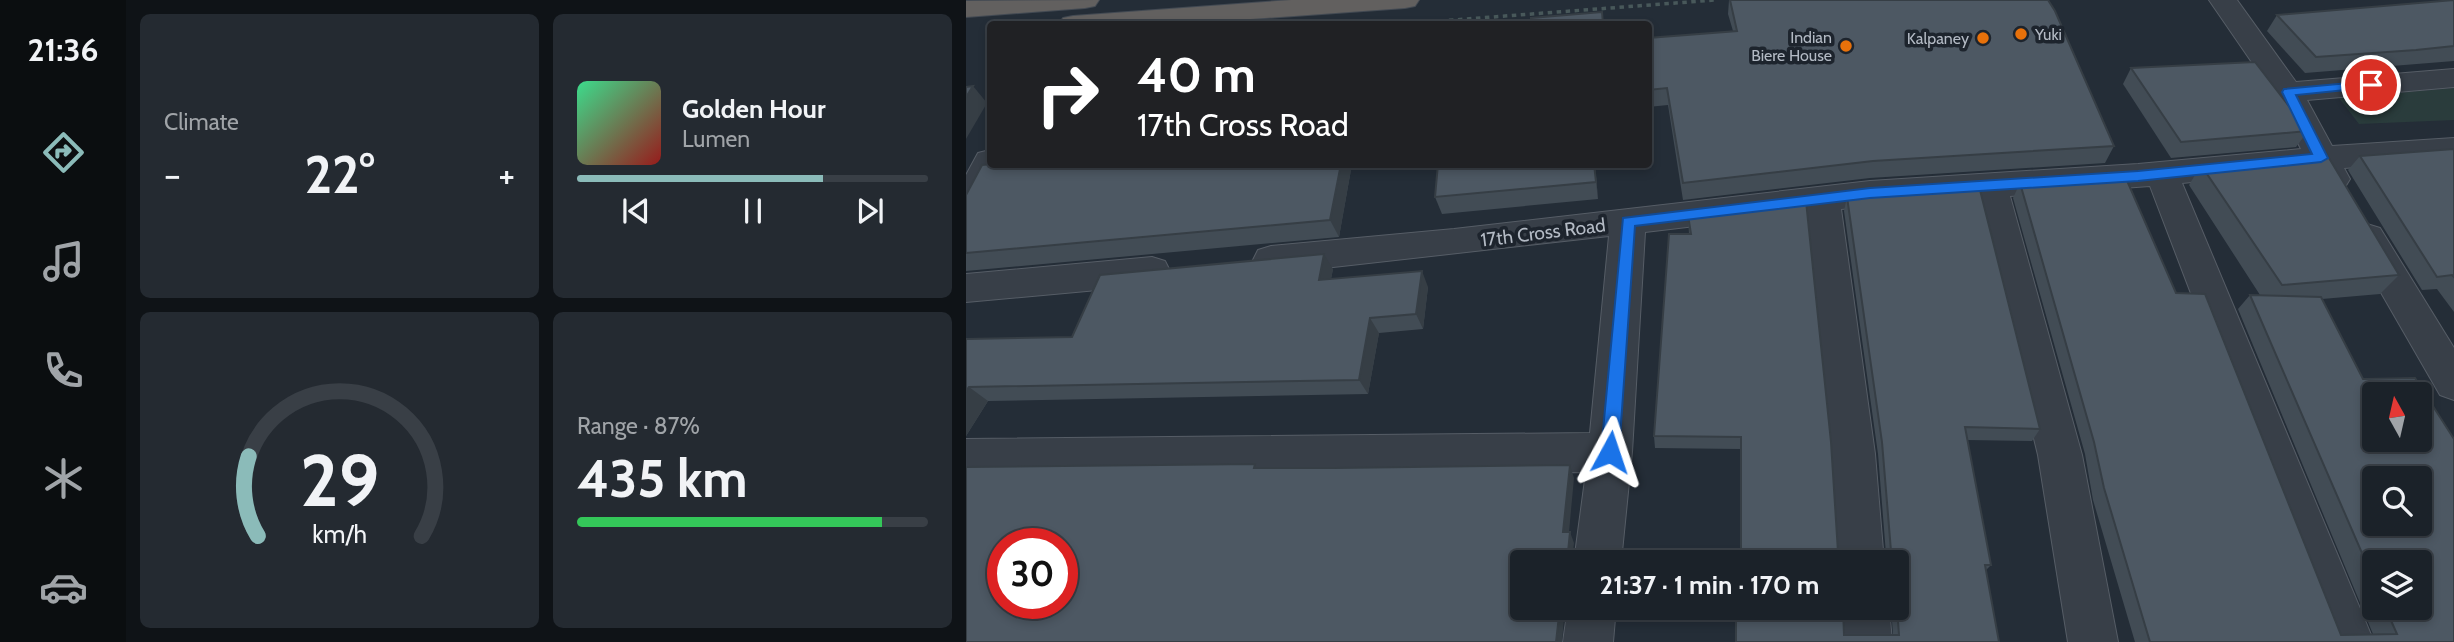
<!DOCTYPE html>
<html lang="en">
<head>
<meta charset="utf-8">
<style>
  :root { --surface:#1b2229; --page:#242a31; --text:#f1f3f6; --muted:#a0a4a8; --line:#393f46; --accent:#8bbbb9 }
  body { margin:0; font-family:Cabin,sans-serif; background:var(--page); color:var(--text); height:100vh; display:flex; flex-direction:column; font-size:26px; white-space:nowrap }
  * { box-sizing:border-box; margin:0 }
  p { font-size:23px; color:var(--muted) }
  .icon { flex:none; width:38px; height:38px; fill:none; stroke:currentColor; stroke-width:2; stroke-linecap:round; stroke-linejoin:round }
  .map { position:relative; flex:1; overflow:hidden }
  .panel { display:flex; flex-direction:column; gap:14px; padding:14px; background:#0f1317; width:840px }
  .panel>* { flex:none }
  .hud { position:absolute; left:21px; top:21px; width:665px; height:147px; border-radius:7px; box-shadow:0 4px 10px #0003,0 0 0 2px var(--line); background:#202124; color:#fff; overflow:hidden }
  .needle { width:46px; rotate:352deg }
  .controls { position:absolute; left:1396px; top:382px; display:grid; gap:14px }
  .controls a { display:grid; place-items:center; width:70px; height:70px; border-radius:7px; background:var(--surface); box-shadow:0 4px 10px #0003,0 0 0 2px var(--line); font-size:35px }
  .speed { position:absolute; left:21px; top:528px; display:flex; gap:14px; font-size:35px; font-weight:700; text-align:center }
  .speed>* { display:grid; place-content:center; width:91px; height:91px; border-radius:50%; background:var(--surface); box-shadow:0 4px 10px #0003,0 0 0 2px var(--line); line-height:1 }
  .speed .limit { border:10px solid #d22; background:#fff; color:#111 }
  .pin { position:absolute; display:grid; place-items:center; width:60px; height:60px; color:#fff; margin:-30px; border:4px solid #fff; border-radius:50%; box-shadow:0 2px 7px #0007 }
  .me { position:absolute; width:77px; margin:-38px; rotate:5deg; stroke-linejoin:round; filter:drop-shadow(0 0 5px #0008) }
  .turn { display:flex; align-items:center; gap:24px; height:147px; padding:0 35px; font-size:32px }
  .turn .icon { width:91px; height:91px; stroke-width:2.5 }
  .turn b { display:block; font-size:49px; line-height:60px }
  .big { font-size:52px; font-weight:700; line-height:1.1 }
  .panel .card { flex:1; display:flex; flex-direction:column; justify-content:center; gap:10px; min-width:0; padding:0 24px; border-radius:10px; background:var(--page) }
  .panel .dial { align-items:center; gap:0 }
  .dial svg { height:182px; overflow:visible; fill:none; stroke:var(--line); stroke-width:7; stroke-linecap:round; text-anchor:middle }
  .dial text { fill:var(--text); stroke:none }
  .song { display:flex; align-items:center; gap:21px }
  .cover { width:84px; height:84px; border-radius:10px; background:linear-gradient(135deg,hsl(150 70% 55%),hsl(0 70% 35%)) }
  .played { height:7px; border-radius:4px; background:linear-gradient(90deg,var(--accent) 70%,var(--line) 70%) }
  .keys { display:flex; justify-content:space-around; direction:ltr }
  .heat { display:flex; justify-content:space-between; align-items:center; font-size:38px; direction:ltr }
  .charge { height:10px; border-radius:5px; background:linear-gradient(90deg,#34c759 87%,var(--line) 0) }
  .panel .tiles { flex:1; display:grid; gap:14px; grid-template-columns:repeat(2,1fr) }
  .trip { position:absolute; left:544px; top:550px; width:399px; height:70px; border-radius:7px; background:var(--surface); box-shadow:0 4px 10px #0003,0 0 0 2px var(--line); font-weight:700; line-height:70px; text-align:center }
  main { display:flex; flex:1; min-height:0 }
  .tab-bar { display:flex; flex-direction:column; width:126px; justify-content:space-around; align-items:center; background:#0b0e10; color:var(--muted) }
  .tab-bar .icon { width:49px; height:49px }
  .tab-bar .selected { color:var(--accent) }
  .tab-bar b { font-size:32px; color:var(--text) }
  .map>svg:first-child { display:block }
  .green { fill:#2a3c3c }
  .lines { fill:none; stroke-linecap:round; stroke-linejoin:round }
  .minor-casing { stroke:#565d66; stroke-width:2 }
  .trunk-casing { stroke:#434a53; stroke-width:2 }
  .path { stroke:#48585a; stroke-width:3.5; stroke-dasharray:4.5 4.5; stroke-linecap:butt }
  .minor { fill:#383f48; fill-rule:evenodd }
  .trunk { fill:#62605f; fill-rule:evenodd }
  .wall { fill:#424c55; fill-rule:evenodd }
  .shaded-wall { fill:#363e45 }
  .building { fill:#4d5863; stroke:#363e45; stroke-width:2; fill-rule:evenodd }
  .route { fill:#1a73e8; stroke:#114b97; stroke-width:2 }
  .food-dot { fill:#e8710a; stroke:#1d242d; stroke-width:2.5 }
  .labels { text-anchor:middle; stroke-width:7; stroke-linejoin:round; paint-order:stroke }
  .far-poi-label { font-size:16px; fill:#b3bac4; stroke:#1d242d; text-anchor:end }
  .street-label { font-size:19px; fill:#b3bac4; stroke:#1d242d }
</style>
</head>
<body>
<main>
<nav class="tab-bar">
<b>21:36</b>
<svg class="icon selected" aria-label="directions" viewBox="0 0 24 24"><path d="M12 3l9 9-9 9-9-9zM9 14v-3h6M13 9l2 2-2 2"/></svg>
<svg class="icon" aria-label="music" viewBox="0 0 24 24"><path d="M9 18V5l10-2v13"/><circle cx="6" cy="18" r="3"/><circle cx="16" cy="16" r="3"/></svg>
<svg class="icon" aria-label="phone" viewBox="0 0 24 24"><path d="M5 4h4l2 5-3 2q2 4 5 5l2-3 5 2v4C11 20 4 13 5 4z"/></svg>
<svg class="icon" aria-label="climate" viewBox="0 0 24 24"><path d="M12 3v18M4 7l16 10M4 17L20 7"/></svg>
<svg class="icon" aria-label="car" viewBox="0 0 24 24"><path d="M5 17H2v-5l4-1 3-4h7l3 4 3 1v5h-3M9 17h6M6 11h13"/><circle cx="7" cy="17" r="2"/><circle cx="17" cy="17" r="2"/></svg>
</nav>
<section class="panel">
<div class="tiles">
<div class="card"><p>Climate</p>
<div class="heat"><a>−</a><b class="big">22°</b><a>+</a></div>
</div>
<div class="card">
<div class="song"><i class="cover"></i><div><b>Golden Hour</b><p>Lumen</p></div></div>
<div class="played"></div>
<div class="keys"><svg class="icon" aria-label="previous" viewBox="0 0 24 24"><path d="M18 5L8 12l10 7zM5 5v14"/></svg><svg class="icon" aria-label="pause" viewBox="0 0 24 24"><path d="M8 5v14M16 5v14"/></svg><svg class="icon" aria-label="next" viewBox="0 0 24 24"><path d="M6 5l10 7-10 7zM19 5v14"/></svg></div>
</div>
<div class="card dial"><svg viewBox="0 0 100 80">
<path d="M14 69A42 42 0 1 1 86 69"/>
<path d="M14 69A42 42 0 0 1 10 34" stroke="#8bbbb9"/>
<text x="50" y="56" font-size="32" font-weight="700">29</text>
<text x="50" y="72" font-size="11">km/h</text>
</svg></div>
<div class="card"><p>Range · 87%</p><b class="big">435 km</b><div class="charge"></div></div>
</div>
</section>
<div class="map">
<svg width="1488" height="642" viewBox="0 0 1488 642">
  <rect width="100%" height="100%" fill="#242d37"/>
  <path class="green" d="M1488,88V120L1393,124L1373,98Z"/>
  <g class="lines">
    <defs>
      <g id="minor">
        <path d="M1243,0H1271L1330,82L1488,69V87L1341,100L1366,146L1488,138V160L1378,168L1384,179L1379,187L1367,191L1355,187L1346,170L1216,183L1408,642H1358L1184,186L1044,196L1116,455L1152,642H1102L1072,455L1010,198L875,209L909,454L918,562H871L865,454L840,213L679,232L666,452L655,562H608L620,472L0,477V439L624,433L643,236L305,274L292,270L287,260L292,250L305,246L488,229L904,181L1172,164L1335,149L1307,93Z"/>
        <path d="M24,150V164H39L12,215L0,218V175L12,153Z"/>
        <path d="M1401,224L1414,228L1488,348V400L1474,395L1383,237L1388,228Z"/>
        <path d="M186,257L199,261L204,271L199,281L186,285L0,302V274Z"/>
        <path d="M602,607H650L647,642H597Z"/>
        <path d="M875,607H923L926,642H876Z"/>
      </g>
      <g id="trunk">
        <path d="M133,0L129,6L119,8L0,17V1Z"/>
        <path d="M325,0H453L449,6L439,8L215,24H93L97,18L107,16Z"/>
      </g>
    </defs>
    <use href="#minor" class="minor-casing"/>
    <use href="#trunk" class="trunk-casing"/>
    <path class="path" d="M474,21L749,0"/>
    <use href="#minor" class="minor"/>
    <use href="#trunk" class="trunk"/>
  </g>
  <g class="wall">
    <path d="M763,0H1082L1148,146L1139,163L904,178L717,200L702,105L682,107V38L767,31L762,14Z"/>
    <path d="M1488,0V61L1339,73L1301,31L1311,15Z"/>
    <path d="M1165,68L1342,131L1330,147L1205,158L1157,84Z"/>
    <path d="M1488,149V312L1471,289L1456,290L1382,170L1394,156Z"/>
    <path d="M386,164L373,237L0,271V195Z"/>
    <path d="M472,164H629L632,199L476,214L469,197Z"/>
    <path d="M1235,165L1433,275L1414,294L1356,299L1488,642H1169L1127,500L1119,454L1047,198L1054,183L1210,293L1375,635L1407,634L1272,309L1284,295H1294L1223,185ZM1409,562L1454,607H1409Z"/>
    <path d="M881,197L1074,429L1066,441L1001,440L1025,565L1020,570L1033,642H769L770,607H877L878,635H927L925,607H931V562H775L774,449L689,448L688,436L723,234L722,215L872,552L874,554H920L912,454L878,211Z"/>
    <path d="M367,269L365,279L462,287L457,329L413,333L402,394L22,401L0,436V339L106,337Z"/>
  </g>
  <g class="shaded-wall">
    <path d="M7,86L21,103L0,139V97Z"/>
    <path d="M375,164H386L373,237L364,220Z"/>
    <path d="M628,164H629L632,199L630,182Z"/>
    <path d="M358,254L367,269L362,295L353,280Z"/>
    <path d="M456,271L462,287L457,329L450,314Z"/>
    <path d="M404,318L413,333L402,394L393,380Z"/>
    <path d="M3,387L22,401L0,436V391Z"/>
    <path d="M604,465L608,478L602,543L597,532Z"/>
    <path d="M604,532L608,543L606,562L602,552Z"/>
    <path d="M594,607H599L596,642H590Z"/>
  </g>
  <g class="building">
    <path d="M764,0H1082L1089,11L1148,146L907,161L717,183L701,88L682,90V38L771,31Z"/>
    <path d="M1488,0V46L1450,50L1350,57L1311,15Z"/>
    <path d="M636,12L637,24H565V18Z"/>
    <path d="M1289,62L1342,131L1215,142L1165,68Z"/>
    <path d="M7,86L0,97V87Z"/>
    <path d="M1488,149V277L1486,275L1471,277L1394,156Z"/>
    <path d="M1360,153L1433,275L1316,285L1235,165Z"/>
    <path d="M26,164H375L364,220L0,253V195L16,165Z"/>
    <path d="M472,164H628L630,182L469,197Z"/>
    <path d="M1159,176L1210,293L1239,294L1375,635L1431,634L1419,607H1454V562H1409V583L1284,295L1355,297L1397,379L1449,378L1488,439V642H1184L1138,488L1128,442L1054,183ZM1409,394H1454V439H1409ZM1409,478H1454V523H1409Z"/>
    <path d="M1013,186L1074,429L999,427L1025,565H1019L1033,642H770V607H877L878,635H933L931,607V562H775V437L688,436L703,234H725L722,215L840,201L865,442L872,552L874,554H923L925,551L916,442L881,197Z"/>
    <path d="M358,254L353,280L456,271L450,314L404,318L393,380L3,387L0,391V339L106,337L134,275Z"/>
    <path d="M289,464L288,468H369L604,465L597,532H604L602,552L614,553L613,562H556V607H594L590,642H0V467ZM37,544H96V604H37Z"/>
  </g>
  <path class="route" d="M1405,81L1411,85L1409,87L1330,95L1362,158L1355,162L1172,181L904,198L669,226L653,452L650,458L644,460L637,458L635,452L657,218L904,188L1172,171L1346,154L1316,92L1318,89Z"/>
  <g class="food-dot">
    <circle cx="1055" cy="34" r="7"/>
    <circle cx="1017" cy="38" r="7"/>
    <circle cx="880" cy="46" r="7"/>
  </g>
  <g class="labels">
    <g class="far-poi-label">
      <text x="1069" y="40" text-anchor="start">Yuki</text>
      <text x="866" y="43">Indian<tspan x="866" dy="18">Biere House</tspan></text>
      <text x="1003" y="44">Kalpaney</text>
    </g>
    <g class="street-label">
      <text transform="translate(577 232) rotate(-7)" y="7">17th Cross Road</text>
    </g>
  </g>
</svg>
<div class="controls">
<a><svg class="needle" viewBox="-14 -14 28 28"><path d="M0-13l5 13h-10z" fill="#e53935"/><path d="M0 13l5-13h-10z" fill="#a0a4a8"/></svg></a>
<a><svg class="icon" aria-label="search" viewBox="0 0 24 24"><circle cx="10" cy="10" r="6"/><path d="M15 15l6 6"/></svg></a>
<a><svg class="icon" aria-label="layers" viewBox="0 0 24 24"><path d="M12 4l9 5-9 5-9-5zM3 14l9 5 9-5"/></svg></a>
</div>
<div class="speed"><div class="limit">30</div></div>
<div class="pin" style="left:1405px;top:85px;background:#d93025"><svg class="icon" aria-label="arrive" viewBox="0 0 24 24"><path d="M6 21V4h12l-3 4 3 4H6"/></svg></div>
<svg class="me" style="left:644px;top:452px" viewBox="-20 -20 40 40"><path d="M0-17L14 15 0 8-14 15z" fill="#1a73e8" stroke="#fff" stroke-width="4"/></svg>
<div class="trip">21:37 · 1 min · 170 m</div>
<div class="hud">
<div class="turn"><svg class="icon" aria-label="right" viewBox="0 0 24 24"><path d="M7 20v-9h11M14 6l5 5-5 5"/></svg><div><b>40 m</b>17th Cross Road</div></div>
</div>
</div>
</main>
</body>
</html>
